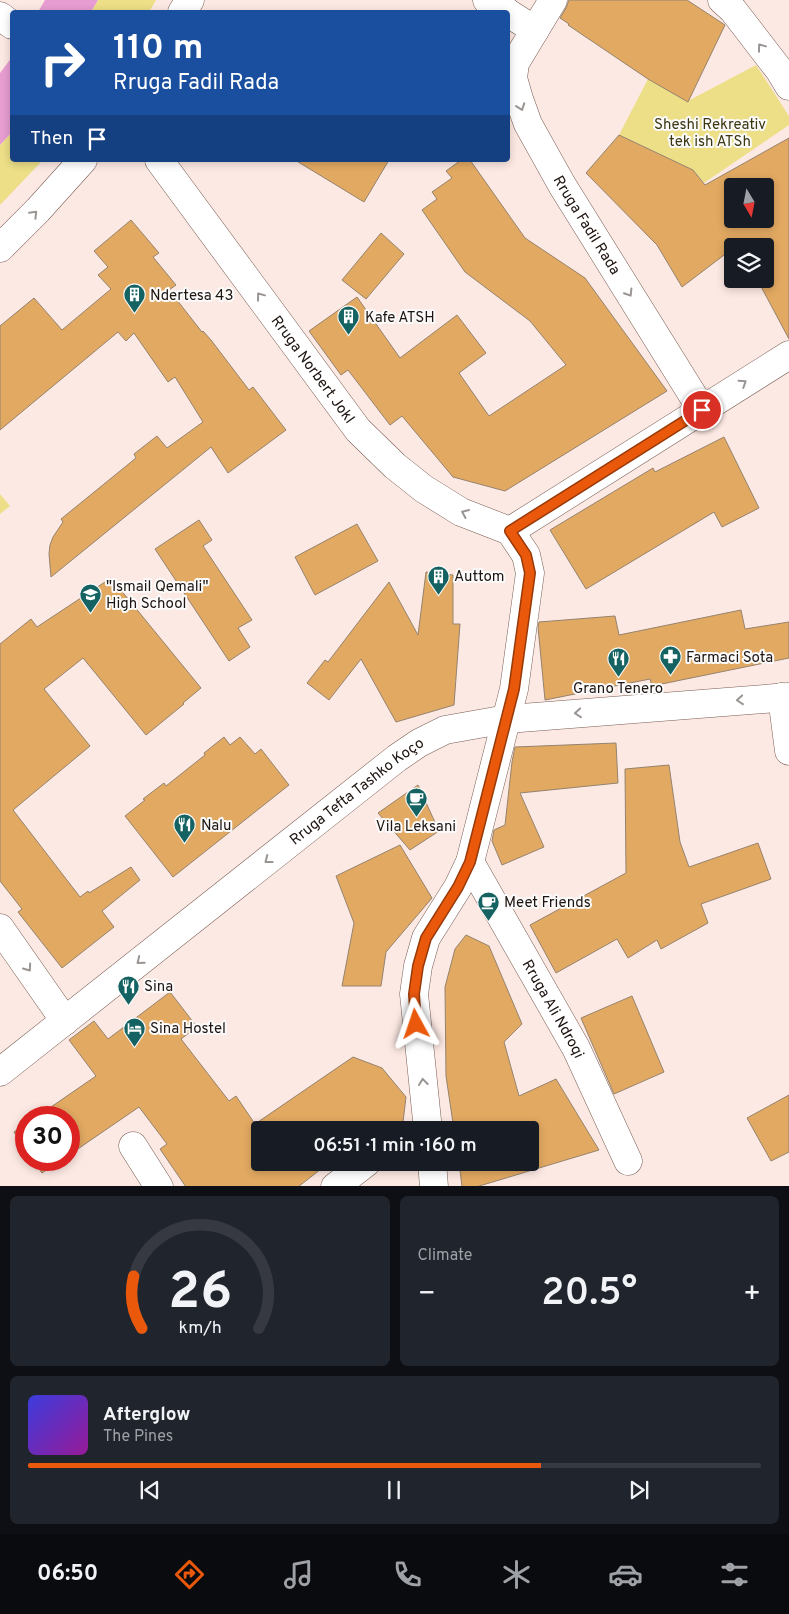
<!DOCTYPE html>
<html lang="en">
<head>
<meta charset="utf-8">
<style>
  :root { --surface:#171b24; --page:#20242c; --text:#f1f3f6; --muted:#9ea1a6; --line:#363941; --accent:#ea580c }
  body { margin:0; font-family:Overpass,sans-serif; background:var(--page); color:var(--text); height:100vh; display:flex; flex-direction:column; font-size:19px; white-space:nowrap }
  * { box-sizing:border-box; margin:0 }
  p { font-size:16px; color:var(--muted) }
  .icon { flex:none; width:28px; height:28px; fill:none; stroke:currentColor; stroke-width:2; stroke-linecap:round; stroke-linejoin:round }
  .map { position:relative; height:1186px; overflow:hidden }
  .sheet { display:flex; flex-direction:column; gap:10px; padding:10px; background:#0d0f14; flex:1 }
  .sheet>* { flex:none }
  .top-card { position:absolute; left:10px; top:10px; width:500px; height:152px; border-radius:5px; box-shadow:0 2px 8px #0003; background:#1a4fa0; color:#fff; overflow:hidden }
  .needle { width:32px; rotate:170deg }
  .buttons { position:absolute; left:724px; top:178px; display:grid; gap:10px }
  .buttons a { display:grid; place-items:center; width:50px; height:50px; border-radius:5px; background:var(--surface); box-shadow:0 2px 8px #0003; font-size:25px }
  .speed { position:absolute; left:15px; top:1106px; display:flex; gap:10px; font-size:25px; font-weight:700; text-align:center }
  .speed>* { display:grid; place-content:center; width:65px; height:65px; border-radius:50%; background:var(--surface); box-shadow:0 2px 8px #0003; line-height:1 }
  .speed .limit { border:8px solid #d22; background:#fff; color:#111 }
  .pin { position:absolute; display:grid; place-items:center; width:42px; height:42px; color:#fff; margin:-21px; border:2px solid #fff; border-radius:50%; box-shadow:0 1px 5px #0007 }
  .me { position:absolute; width:55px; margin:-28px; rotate:355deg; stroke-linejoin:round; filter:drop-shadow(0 0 4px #0008) }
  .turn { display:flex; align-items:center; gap:18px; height:105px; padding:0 20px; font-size:22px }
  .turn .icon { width:65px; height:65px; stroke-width:2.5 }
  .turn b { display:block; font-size:35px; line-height:42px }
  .then { display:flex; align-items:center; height:48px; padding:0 20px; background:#0003; gap:10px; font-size:19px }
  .big { font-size:38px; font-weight:600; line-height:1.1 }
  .sheet .widget { flex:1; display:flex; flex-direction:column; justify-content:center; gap:8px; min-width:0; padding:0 18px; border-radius:8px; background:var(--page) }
  .sheet .dial { align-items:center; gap:0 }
  .dial svg { height:130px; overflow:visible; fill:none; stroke:var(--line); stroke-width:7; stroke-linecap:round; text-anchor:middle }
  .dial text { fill:var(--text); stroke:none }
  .song { display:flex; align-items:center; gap:15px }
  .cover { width:60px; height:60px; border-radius:8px; background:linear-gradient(135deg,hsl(240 70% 55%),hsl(300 70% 35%)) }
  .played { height:5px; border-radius:2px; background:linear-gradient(90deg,var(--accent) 70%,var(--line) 70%) }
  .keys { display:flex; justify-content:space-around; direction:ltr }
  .heat { display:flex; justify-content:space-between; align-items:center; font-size:28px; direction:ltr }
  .sheet .tiles { flex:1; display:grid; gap:10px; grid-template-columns:1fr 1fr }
  .widget:last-child { grid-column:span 2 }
  .trip { position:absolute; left:251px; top:1121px; width:288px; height:50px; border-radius:5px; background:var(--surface); box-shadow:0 2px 8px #0003; font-weight:600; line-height:50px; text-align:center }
  .dock { display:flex; height:80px; justify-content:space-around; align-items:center; background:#090b0e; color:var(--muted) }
  .dock .icon { width:35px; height:35px }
  .dock .on { color:var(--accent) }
  .dock b { font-size:22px; color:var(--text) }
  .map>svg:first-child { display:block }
  .green { fill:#ecdf87 }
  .water { fill:#e79dd1 }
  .building { fill:#e2a962; stroke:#95836e; fill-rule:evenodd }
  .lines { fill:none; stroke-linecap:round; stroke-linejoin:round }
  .minor-casing { stroke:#785d54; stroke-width:29 }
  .major-casing { stroke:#785d54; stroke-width:29 }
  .minor { stroke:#fff; stroke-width:28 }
  .major { stroke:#fff; stroke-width:28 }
  .oneway { stroke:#9a9593 }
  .route-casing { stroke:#983908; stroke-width:12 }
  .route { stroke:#ea580c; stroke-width:9 }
  .labels { text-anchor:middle; stroke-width:4; stroke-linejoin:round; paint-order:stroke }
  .park-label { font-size:15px; fill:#3d3711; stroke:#fbfbfb }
  .street-label { font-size:15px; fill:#1e1410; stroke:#fbfbfb }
  .poi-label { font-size:15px; fill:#1e1410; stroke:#fbfbfb; text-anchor:start }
</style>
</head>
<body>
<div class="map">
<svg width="789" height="1187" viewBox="0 0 789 1187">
  <rect width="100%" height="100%" fill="#fde9e3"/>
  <g class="green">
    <path d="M98,0H156L149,12H91Z"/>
    <path d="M756,65L789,116V125L704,183L693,170L619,135L648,79L688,101Z"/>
    <path d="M12,132V160H43L0,205V145Z"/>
    <path d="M0,494L10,506L0,514Z"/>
  </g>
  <g class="water">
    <path d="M45,0H98L91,12H38Z"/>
    <path d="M12,57V132L0,145V73Z"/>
  </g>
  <g class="building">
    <path d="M569,0H687L725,25L688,102L648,79L568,25L569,24L560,18L566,8Z"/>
    <path d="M619,135L693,170L705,185L789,138V339L757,279H765V246H739V245L732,246V249L682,287L657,245L586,173ZM732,186H765V219H732Z"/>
    <path d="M295,160H389L364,202Z"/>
    <path d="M461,160H470L525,238L585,278L667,391L505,491L453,477L402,416L390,425L348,370L341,375L309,331L357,297L400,358L457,315L486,353L459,373L489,416L566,365L530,321L465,272L422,210L437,199L432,192L452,178L446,171Z"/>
    <path d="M131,220L159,253L153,257L176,285L169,290L202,332L203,331L211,340L249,390L253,387L286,430L228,473L211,447L51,577L49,554L50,545L53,537L63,522L61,519L136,458L134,454L157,436L167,448L203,422L175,377L168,382L134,333L126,341L118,332L0,430V326L34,298L62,330L111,289L98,275L108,267L94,251Z"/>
    <path d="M381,233L404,254L366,299L342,280Z"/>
    <path d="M724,437L759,508L722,527L714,512L586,589L550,530L653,468L655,472Z"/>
    <path d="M199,520L212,540L203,546L252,620L238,628L250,647L229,661L155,549Z"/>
    <path d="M357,524L378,561L315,595L295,557Z"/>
    <path d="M426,572L453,575V624H460L454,705L396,722L361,659L329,700L307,683L325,660L328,662L389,582L418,635Z"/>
    <path d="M111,578L201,688L183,703L184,704L146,735L83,658L44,689L90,746L13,810L80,897L88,891L89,893L131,867L140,880L102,911L114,927L62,968L18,912L22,909L0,881V644L31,619L37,627Z"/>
    <path d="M741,610L745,629L789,622V658L652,686L650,679L545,700L538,627L539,622L615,616L619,635Z"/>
    <path d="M224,737L230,745L240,737L255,754L261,749L289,785L173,877L125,816L145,800L143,799L164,783L166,786L205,755L204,753Z"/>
    <path d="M616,743L618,783L520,793L544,847L502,865L492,841L494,830L505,825L512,762L515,747Z"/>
    <path d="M669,765L680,842L689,867L758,843L771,879L701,904L708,923L661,949L657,940L628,958L617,939L556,973L530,925L626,873L625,769Z"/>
    <path d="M418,785L439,831L410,850L378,813Z"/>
    <path d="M400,845L432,898L386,952L381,986H342L354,923L336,876Z"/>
    <path d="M466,935L489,946L522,1024L504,1042L519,1096L556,1079L599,1150L476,1187H462L459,1162H530V1130H454L446,1076L445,987L455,949Z"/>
    <path d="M170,992L197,1027L181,1039L229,1101L236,1096L255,1124L353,1057L382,1068L406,1097L403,1122L392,1130H260V1162H330L298,1187H186L160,1149L167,1144L139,1107L69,1155V1118H35L96,1076L69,1040L94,1021L108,1039Z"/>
    <path d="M632,996L664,1072L614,1094L581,1018Z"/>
    <path d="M789,1095V1152L771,1161L747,1118Z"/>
    <path d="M26,1123V1150L14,1132Z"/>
    <path d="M33,1160H61L42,1173Z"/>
  </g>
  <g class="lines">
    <defs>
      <g id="minor">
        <path d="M487,0L507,12"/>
        <path id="s1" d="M553,0L515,63L513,78L519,99L528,124L562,185L702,410"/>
        <path d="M722,0L733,10L780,71L789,86"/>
        <path d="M508,13L535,30"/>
        <path d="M0,16L12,25"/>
        <path id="s2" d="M159,160L358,430L395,466L424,489L461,512L510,531"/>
        <path d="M510,531L789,355"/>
        <path d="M782,697L789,751"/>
        <path id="s3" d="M470,862L576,1048L628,1161"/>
        <path d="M0,928L65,1021"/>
        <path id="s4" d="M0,1072L397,758L419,743L445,730L507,719L789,697"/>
        <path d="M428,1130L414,994L418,966L426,938L458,887L470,862L514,689L530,573L526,555L510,531"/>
        <path d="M133,1146L159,1187"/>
        <path d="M432,1162L434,1187"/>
        <path d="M335,1187L367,1162"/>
      </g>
      <g id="major">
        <path d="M182,12L190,0"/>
        <path d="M0,248L38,210L83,160"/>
      </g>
    </defs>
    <use href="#minor" class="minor-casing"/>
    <use href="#major" class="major-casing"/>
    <use href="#minor" class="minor"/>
    <use href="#major" class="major"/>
  </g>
  <defs><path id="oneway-chevron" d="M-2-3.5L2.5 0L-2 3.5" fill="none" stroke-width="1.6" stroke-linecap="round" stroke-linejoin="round" transform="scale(1.25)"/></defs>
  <g class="oneway">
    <use href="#oneway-chevron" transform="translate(761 47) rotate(-127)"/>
    <use href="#oneway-chevron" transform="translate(521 107) rotate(70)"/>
    <use href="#oneway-chevron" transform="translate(34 214) rotate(-46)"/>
    <use href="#oneway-chevron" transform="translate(629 293) rotate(58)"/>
    <use href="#oneway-chevron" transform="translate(260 296) rotate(-127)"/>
    <use href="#oneway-chevron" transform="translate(743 383) rotate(-33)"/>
    <use href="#oneway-chevron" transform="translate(465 513) rotate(-156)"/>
    <use href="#oneway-chevron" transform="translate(740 700) rotate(175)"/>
    <use href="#oneway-chevron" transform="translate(578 713) rotate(175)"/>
    <use href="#oneway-chevron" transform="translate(268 860) rotate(142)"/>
    <use href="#oneway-chevron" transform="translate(140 961) rotate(141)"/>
    <use href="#oneway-chevron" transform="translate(28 968) rotate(55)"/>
    <use href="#oneway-chevron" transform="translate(423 1082) rotate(-97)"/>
  </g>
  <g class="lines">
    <defs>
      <path id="route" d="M416,1024L414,994L418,966L426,938L458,887L470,862L514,689L530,573L526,555L510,531L702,410"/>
    </defs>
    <use href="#route" class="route-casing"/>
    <use href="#route" class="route"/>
  </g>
  <defs>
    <symbol id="building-pin" viewBox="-11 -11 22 30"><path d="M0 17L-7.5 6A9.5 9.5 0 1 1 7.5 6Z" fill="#146362" stroke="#fbfbfb"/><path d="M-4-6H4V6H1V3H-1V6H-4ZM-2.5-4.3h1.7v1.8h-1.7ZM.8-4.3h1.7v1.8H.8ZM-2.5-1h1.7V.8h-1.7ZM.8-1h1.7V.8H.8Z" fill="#fff"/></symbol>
    <symbol id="school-pin" viewBox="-11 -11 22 30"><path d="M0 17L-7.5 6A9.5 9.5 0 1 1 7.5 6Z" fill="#146362" stroke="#fbfbfb"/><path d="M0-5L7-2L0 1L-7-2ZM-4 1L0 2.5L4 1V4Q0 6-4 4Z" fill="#fff"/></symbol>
    <symbol id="pharmacy-pin" viewBox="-11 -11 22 30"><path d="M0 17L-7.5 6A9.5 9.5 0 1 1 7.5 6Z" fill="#146362" stroke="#fbfbfb"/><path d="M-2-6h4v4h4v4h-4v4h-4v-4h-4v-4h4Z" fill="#fff"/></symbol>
    <symbol id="restaurant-pin" viewBox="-11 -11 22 30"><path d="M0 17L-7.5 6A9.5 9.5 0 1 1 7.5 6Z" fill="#146362" stroke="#fbfbfb"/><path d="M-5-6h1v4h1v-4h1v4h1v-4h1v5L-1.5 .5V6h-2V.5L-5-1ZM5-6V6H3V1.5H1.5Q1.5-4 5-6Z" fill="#fff"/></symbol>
    <symbol id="cafe-pin" viewBox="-11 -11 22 30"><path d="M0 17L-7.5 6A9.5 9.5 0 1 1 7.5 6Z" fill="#146362" stroke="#fbfbfb"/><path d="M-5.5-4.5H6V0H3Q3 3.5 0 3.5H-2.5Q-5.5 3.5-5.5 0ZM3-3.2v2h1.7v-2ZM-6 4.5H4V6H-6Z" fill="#fff"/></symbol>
    <symbol id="hotel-pin" viewBox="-11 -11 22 30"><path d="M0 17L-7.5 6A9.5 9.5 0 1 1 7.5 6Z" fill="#146362" stroke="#fbfbfb"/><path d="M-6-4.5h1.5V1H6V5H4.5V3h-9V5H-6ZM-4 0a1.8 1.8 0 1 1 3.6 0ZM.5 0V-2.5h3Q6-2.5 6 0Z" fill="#fff"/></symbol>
  </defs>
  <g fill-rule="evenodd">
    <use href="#building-pin" x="122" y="282" width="25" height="34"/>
    <use href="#building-pin" x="336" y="304" width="25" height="34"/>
    <use href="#building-pin" x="426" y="564" width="25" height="34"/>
    <use href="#school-pin" x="78" y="582" width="25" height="34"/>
    <use href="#pharmacy-pin" x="658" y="644" width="25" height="34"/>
    <use href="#restaurant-pin" x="606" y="646" width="25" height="34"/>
    <use href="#cafe-pin" x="404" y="786" width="25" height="34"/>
    <use href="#restaurant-pin" x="172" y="812" width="25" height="34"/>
    <use href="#cafe-pin" x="476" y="890" width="25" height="34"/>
    <use href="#restaurant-pin" x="116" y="974" width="25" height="34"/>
    <use href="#hotel-pin" x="122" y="1016" width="25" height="34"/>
  </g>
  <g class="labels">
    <g class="park-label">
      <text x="710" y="129">Sheshi Rekreativ<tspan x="710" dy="17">tek ish ATSh</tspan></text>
    </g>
    <g class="street-label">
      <text dy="5" stroke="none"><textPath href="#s1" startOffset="254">Rruga Fadil Rada</textPath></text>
      <text dy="5" stroke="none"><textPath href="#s2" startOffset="260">Rruga Norbert Jokl</textPath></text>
      <text dy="5" stroke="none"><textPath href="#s4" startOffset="454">Rruga Tefta Tashko Koço</textPath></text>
      <text dy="5" stroke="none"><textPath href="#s3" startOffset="169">Rruga Ali Ndroqi</textPath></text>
    </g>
    <g class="poi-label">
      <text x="150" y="300">Ndertesa 43</text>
      <text x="365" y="322">Kafe ATSH</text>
      <text x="454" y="581">Auttom</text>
      <text x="106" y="591">"Ismail Qemali"<tspan x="106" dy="17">High School</tspan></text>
      <text x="686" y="662">Farmaci Sota</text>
      <text x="618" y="693" text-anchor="middle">Grano Tenero</text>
      <text x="201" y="830">Nalu</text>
      <text x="416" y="831" text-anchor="middle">Vila Leksani</text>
      <text x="504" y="907">Meet Friends</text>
      <text x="144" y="991">Sina</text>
      <text x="150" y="1033">Sina Hostel</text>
    </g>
  </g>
</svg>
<div class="buttons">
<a><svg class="needle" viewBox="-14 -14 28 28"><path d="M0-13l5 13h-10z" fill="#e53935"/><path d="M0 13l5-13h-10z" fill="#9ea1a6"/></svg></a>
<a><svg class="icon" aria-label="layers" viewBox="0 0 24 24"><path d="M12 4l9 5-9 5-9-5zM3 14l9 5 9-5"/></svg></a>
</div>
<div class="speed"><div class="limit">30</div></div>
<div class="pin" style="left:702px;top:410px;background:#d93025"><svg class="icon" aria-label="arrive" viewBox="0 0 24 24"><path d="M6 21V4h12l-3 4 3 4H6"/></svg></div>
<svg class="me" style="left:416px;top:1024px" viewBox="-20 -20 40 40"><path d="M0-17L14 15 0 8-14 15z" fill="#ea580c" stroke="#fff" stroke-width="4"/></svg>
<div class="trip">06:51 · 1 min · 160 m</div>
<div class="top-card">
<div class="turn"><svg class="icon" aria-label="right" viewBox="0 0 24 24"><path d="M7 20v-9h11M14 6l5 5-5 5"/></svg><div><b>110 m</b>Rruga Fadil Rada</div></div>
<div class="then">Then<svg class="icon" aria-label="arrive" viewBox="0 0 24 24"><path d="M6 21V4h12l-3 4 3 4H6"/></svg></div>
</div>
</div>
<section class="sheet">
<div class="tiles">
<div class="widget dial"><svg viewBox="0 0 100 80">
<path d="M14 69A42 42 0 1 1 86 69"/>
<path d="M14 69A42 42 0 0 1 9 37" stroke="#ea580c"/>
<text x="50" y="56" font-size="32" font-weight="700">26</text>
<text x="50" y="72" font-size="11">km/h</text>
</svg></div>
<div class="widget"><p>Climate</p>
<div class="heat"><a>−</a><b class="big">20.5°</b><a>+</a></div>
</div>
<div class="widget">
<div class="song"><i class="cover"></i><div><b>Afterglow</b><p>The Pines</p></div></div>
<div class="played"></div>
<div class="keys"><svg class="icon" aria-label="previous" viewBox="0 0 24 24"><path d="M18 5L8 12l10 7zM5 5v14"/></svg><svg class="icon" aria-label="pause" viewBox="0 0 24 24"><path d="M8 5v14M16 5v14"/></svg><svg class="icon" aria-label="next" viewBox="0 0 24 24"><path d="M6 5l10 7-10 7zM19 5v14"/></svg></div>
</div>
</div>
</section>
<nav class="dock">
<b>06:50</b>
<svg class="icon on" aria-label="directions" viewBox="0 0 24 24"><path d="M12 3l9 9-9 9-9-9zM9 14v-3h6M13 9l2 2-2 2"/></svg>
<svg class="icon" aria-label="music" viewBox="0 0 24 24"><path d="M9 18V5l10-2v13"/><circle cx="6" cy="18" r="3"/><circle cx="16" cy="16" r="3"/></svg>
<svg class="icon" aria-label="phone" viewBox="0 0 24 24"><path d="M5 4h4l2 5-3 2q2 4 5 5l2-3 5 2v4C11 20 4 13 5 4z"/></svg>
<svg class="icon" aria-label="climate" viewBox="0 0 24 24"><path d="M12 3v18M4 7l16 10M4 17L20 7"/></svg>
<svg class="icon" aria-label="car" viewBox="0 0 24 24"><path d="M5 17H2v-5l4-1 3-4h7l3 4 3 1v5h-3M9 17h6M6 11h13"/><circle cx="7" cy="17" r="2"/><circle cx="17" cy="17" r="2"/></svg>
<svg class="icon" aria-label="filters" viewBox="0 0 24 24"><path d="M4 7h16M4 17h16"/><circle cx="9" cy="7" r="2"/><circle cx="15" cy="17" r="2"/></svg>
</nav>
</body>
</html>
